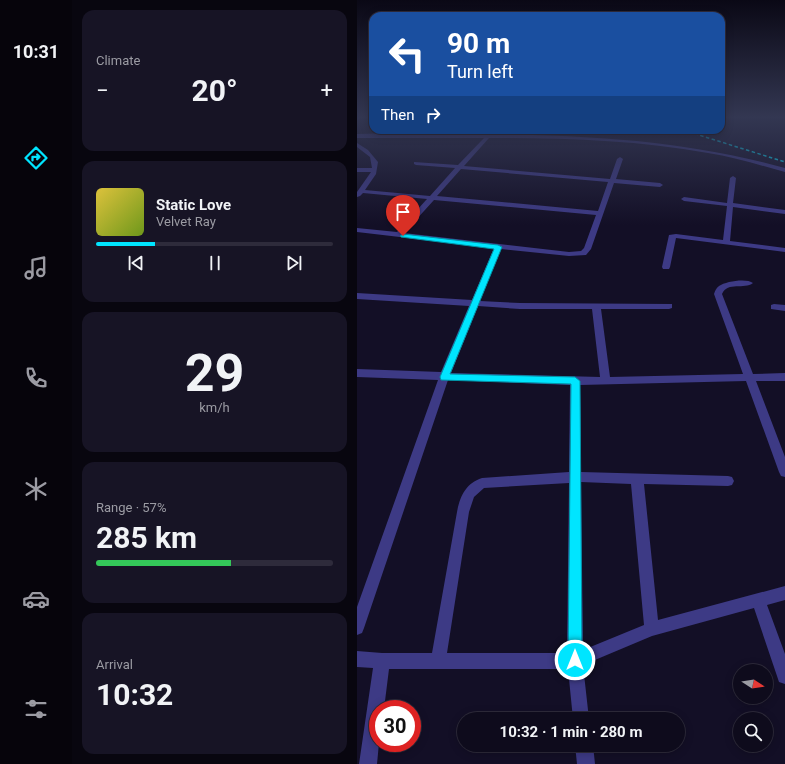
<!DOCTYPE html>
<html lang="en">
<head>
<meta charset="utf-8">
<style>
  :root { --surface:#0e0b1c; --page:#171425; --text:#f1f3f6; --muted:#9b9ba3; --line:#2e2b3b; --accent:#00e5ff }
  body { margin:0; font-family:Roboto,sans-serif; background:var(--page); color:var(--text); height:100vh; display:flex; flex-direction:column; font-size:15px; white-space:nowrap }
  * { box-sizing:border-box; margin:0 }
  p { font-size:13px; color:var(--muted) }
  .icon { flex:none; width:22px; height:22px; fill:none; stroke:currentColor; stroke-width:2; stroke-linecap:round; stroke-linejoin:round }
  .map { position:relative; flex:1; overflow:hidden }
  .drawer { display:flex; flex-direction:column; gap:10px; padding:10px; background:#08060f; width:285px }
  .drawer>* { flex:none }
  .banner { position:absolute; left:12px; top:12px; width:356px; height:122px; border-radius:12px; box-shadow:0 2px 10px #0003,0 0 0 1px var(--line); background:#1a4fa0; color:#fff; overflow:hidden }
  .needle { width:26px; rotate:102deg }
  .tools { position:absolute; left:376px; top:664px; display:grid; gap:8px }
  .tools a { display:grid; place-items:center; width:40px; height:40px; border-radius:50%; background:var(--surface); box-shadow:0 2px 10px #0003,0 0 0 1px var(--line); font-size:20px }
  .speed { position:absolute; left:12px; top:700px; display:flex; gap:8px; font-size:20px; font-weight:700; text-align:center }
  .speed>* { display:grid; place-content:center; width:52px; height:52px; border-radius:50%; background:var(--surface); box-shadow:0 2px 10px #0003,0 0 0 1px var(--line); line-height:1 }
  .speed .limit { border:6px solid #d22; background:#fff; color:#111 }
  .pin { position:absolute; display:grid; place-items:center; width:34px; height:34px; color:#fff; margin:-41px -17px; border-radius:50% 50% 50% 0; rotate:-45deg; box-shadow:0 0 4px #0007 }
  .pin .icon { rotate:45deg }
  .me { position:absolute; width:44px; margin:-22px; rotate:0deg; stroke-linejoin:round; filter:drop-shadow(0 0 3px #0008) }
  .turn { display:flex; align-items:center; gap:14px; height:84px; padding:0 12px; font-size:18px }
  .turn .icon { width:52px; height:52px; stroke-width:2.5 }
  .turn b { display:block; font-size:28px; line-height:34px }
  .then { display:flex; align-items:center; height:38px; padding:0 12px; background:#0003; gap:8px; font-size:15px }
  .big { font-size:30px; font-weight:700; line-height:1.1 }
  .drawer .card { flex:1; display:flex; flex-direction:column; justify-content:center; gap:6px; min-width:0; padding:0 14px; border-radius:12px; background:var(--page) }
  .drawer .dial { align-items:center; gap:0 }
  .dial b { font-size:52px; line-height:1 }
  .song { display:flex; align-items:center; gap:12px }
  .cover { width:48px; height:48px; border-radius:6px; background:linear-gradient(135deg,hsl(50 70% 55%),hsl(80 70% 35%)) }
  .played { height:4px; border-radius:2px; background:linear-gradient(90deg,var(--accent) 25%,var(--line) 25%) }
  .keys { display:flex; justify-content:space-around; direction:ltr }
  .heat { display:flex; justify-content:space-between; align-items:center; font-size:22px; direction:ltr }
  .charge { height:6px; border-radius:3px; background:linear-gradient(90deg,#34c759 57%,var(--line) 0) }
  .trip { position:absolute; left:100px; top:712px; width:228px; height:40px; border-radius:20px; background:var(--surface); box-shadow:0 2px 10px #0003,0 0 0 1px var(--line); font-weight:700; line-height:40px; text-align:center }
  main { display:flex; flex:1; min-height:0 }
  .tab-bar { display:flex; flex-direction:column; width:72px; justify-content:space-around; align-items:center; background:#06040b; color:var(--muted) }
  .tab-bar .icon { width:28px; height:28px }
  .tab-bar .current { color:var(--accent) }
  .tab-bar b { font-size:18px; color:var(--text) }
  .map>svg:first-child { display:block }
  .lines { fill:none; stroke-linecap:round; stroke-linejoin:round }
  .minor { fill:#3d3a85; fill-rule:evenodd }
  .rail { stroke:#00e5ff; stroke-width:1.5; stroke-dasharray:3.5 2.5; stroke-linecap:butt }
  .route { fill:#00e5ff; stroke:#0095a6 }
</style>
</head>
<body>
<main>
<nav class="tab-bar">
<b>10:31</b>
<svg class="icon current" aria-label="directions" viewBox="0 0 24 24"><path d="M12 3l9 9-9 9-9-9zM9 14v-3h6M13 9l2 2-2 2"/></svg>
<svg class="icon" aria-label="music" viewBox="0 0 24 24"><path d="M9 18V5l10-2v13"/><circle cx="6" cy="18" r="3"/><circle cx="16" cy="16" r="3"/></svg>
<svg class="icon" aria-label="phone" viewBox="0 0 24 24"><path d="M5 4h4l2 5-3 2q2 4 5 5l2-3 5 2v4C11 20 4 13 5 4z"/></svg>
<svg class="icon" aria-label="climate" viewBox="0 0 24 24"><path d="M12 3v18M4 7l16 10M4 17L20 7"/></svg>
<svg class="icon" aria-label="car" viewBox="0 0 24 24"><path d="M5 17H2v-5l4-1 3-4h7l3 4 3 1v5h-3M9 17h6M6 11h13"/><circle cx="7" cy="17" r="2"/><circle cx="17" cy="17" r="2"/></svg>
<svg class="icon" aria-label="filters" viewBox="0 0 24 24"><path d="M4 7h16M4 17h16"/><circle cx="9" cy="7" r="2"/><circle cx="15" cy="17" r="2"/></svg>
</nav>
<section class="drawer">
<div class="card"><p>Climate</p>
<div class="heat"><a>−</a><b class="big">20°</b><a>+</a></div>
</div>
<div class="card">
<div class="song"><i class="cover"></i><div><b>Static Love</b><p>Velvet Ray</p></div></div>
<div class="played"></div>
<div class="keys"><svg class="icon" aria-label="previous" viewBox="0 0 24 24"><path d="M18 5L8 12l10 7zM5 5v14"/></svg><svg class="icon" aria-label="pause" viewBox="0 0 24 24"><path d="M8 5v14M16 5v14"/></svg><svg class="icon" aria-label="next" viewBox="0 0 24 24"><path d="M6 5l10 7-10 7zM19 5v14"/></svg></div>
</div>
<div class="card dial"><b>29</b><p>km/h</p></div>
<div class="card"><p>Range · 57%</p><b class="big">285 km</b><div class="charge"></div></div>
<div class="card"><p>Arrival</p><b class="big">10:32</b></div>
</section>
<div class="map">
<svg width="428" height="764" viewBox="0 0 428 764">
  <rect width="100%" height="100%" fill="#130f26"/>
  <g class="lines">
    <g class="minor">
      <path d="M0,118H3L0,120Z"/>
      <path d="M364,118H366L367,124H364Z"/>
      <path d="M0,134C39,133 79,134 118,134C227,135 323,139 428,168V172C402,165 377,157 351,153C279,140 206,138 132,138L107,166L253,179L260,159L263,157L266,159L259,179L303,183L306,185L303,187L257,183L234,249L229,255L212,256L144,249L123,301L163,303L315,304V308L312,309H244L253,377L386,374L357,294C358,291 359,288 362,286C369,281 390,278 396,283C387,290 371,281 365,294L396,374L428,373V381H399L428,457V477L424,476L422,472L389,381L223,385L224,472L371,476L375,477L377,481L375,485L371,486L287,484L301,620L428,586V600L410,605L428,654V684L422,682L420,676L397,608L295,636L226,665L232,719H216L211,669H32L27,709H21V743H22L20,764H2L16,668L0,667V651L25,653H75L100,512C103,496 109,483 125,478L212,472L213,385L91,380L7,628L5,633L0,635V607L81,380L0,377V369L84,372L112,306L0,299V293L115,300L137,248L0,232V228L40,232L70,199L6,193L3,196L0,197V192L14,172H0V168H15L13,157L0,147V143L11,150L21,162L19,174L8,190L73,196L98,168L59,165L57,164V162L101,165L127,138H0ZM104,169L251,182L241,211L80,196ZM77,200L239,215L227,248L224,251L212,252L47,233ZM121,306L163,309H235L243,377L94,373ZM224,482L274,484L287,625L226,650ZM212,483L210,653H90L112,512L117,497L127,488Z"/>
      <path d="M376,176L379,178L376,203L428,210V214L376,207L373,241L428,248V252L319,238L313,267L312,269H306L305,267L312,235L319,234L366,240L370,206L327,201L324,199L327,197L370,203L373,178Z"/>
      <path d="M417,304L428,305V311L414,309V305Z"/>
      <path d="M218,745H236L238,764H220Z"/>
    </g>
    <path class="rail" d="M326,130L428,162"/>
  </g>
  <linearGradient id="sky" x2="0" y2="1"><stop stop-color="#0a0815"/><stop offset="0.52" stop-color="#333752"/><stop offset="1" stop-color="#333752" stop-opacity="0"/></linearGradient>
  <rect width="428" height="225" fill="url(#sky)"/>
  <path class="route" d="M46,234L141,245L145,247L93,374L218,377L223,381L225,660L223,665L218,668L213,665L211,660L214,384L84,380L83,377L137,249L44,237L43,236Z"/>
</svg>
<div class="tools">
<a><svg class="needle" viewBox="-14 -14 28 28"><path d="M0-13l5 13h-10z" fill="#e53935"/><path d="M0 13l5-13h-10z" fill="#9b9ba3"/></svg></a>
<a><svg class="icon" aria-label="search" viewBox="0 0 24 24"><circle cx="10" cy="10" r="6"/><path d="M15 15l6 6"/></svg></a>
</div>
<div class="speed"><div class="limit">30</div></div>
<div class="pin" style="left:46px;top:236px;background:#d93025"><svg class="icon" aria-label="arrive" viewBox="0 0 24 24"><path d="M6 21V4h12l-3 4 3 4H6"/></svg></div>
<svg class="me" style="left:218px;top:660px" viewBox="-20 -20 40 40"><circle r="17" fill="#00e5ff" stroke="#fff" stroke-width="3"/><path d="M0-11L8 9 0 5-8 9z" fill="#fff"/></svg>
<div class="trip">10:32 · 1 min · 280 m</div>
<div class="banner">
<div class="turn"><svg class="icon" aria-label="left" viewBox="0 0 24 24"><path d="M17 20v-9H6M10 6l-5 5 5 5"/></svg><div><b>90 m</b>Turn left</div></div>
<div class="then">Then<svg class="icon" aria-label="right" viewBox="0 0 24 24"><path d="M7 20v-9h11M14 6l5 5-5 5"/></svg></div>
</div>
</div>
</main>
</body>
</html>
